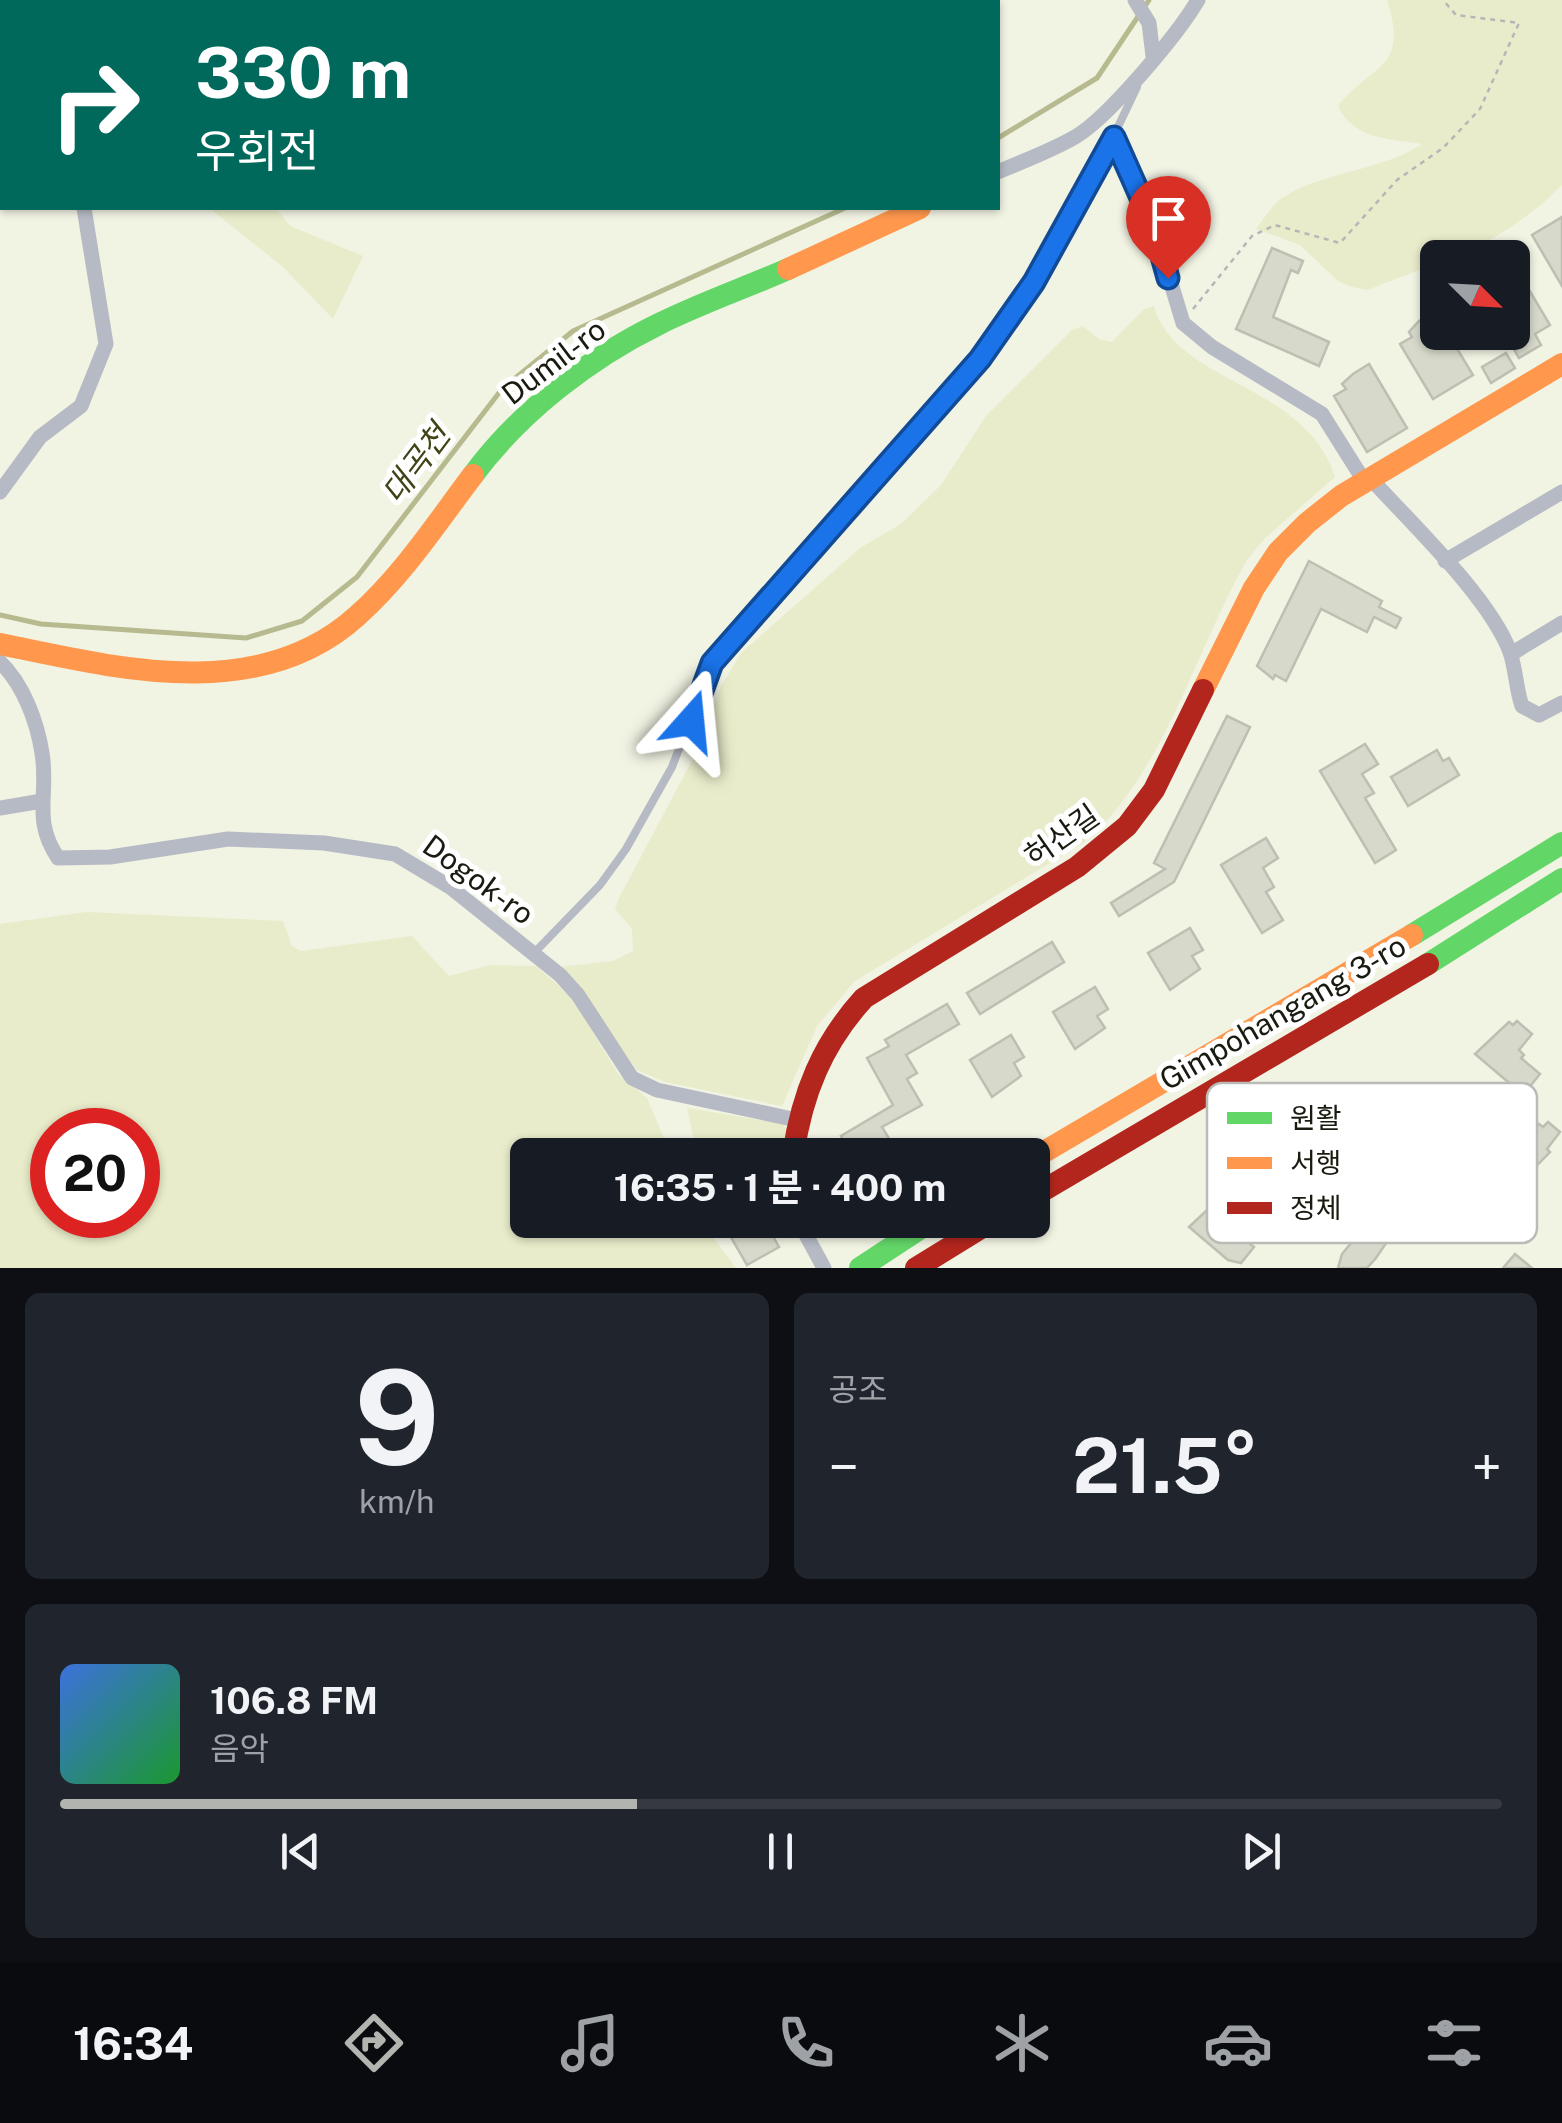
<!DOCTYPE html>
<html lang="ko">
<head>
<meta charset="utf-8">
<style>
  :root { --surface:#171b24; --page:#20242c; --text:#f1f3f6; --muted:#9ea1a6; --line:#363941; --accent:#b2b4b0 }
  body { margin:0; font-family:"Public Sans","Noto Sans KR",sans-serif; background:var(--page); color:var(--text); height:100vh; display:flex; flex-direction:column; font-size:38px; white-space:nowrap }
  * { box-sizing:border-box; margin:0 }
  p { font-size:32px; color:var(--muted) }
  .icon { flex:none; width:55px; height:55px; fill:none; stroke:currentColor; stroke-width:2; stroke-linecap:round; stroke-linejoin:round }
  .map { position:relative; height:1268px; overflow:hidden }
  .panel { display:flex; flex-direction:column; gap:25px; padding:25px; background:#0d0f14; flex:1 }
  .panel>* { flex:none }
  .guide { position:absolute; left:0px; top:0px; width:1000px; height:210px; box-shadow:0 2px 8px #0004; background:#00695c; color:#fff; overflow:hidden }
  .needle { width:65px; rotate:114deg }
  .fabs { position:absolute; left:1420px; top:240px; display:grid; gap:20px }
  .fabs a { display:grid; place-items:center; width:110px; height:110px; border-radius:15px; background:var(--surface); box-shadow:0 2px 8px #0004; font-size:50px }
  .speed { position:absolute; left:30px; top:1108px; display:flex; gap:20px; font-size:50px; font-weight:700; text-align:center }
  .speed>* { display:grid; place-content:center; width:130px; height:130px; border-radius:50%; background:var(--surface); box-shadow:0 2px 8px #0004; line-height:1 }
  .speed .limit { border:15px solid #d22; background:#fff; color:#111 }
  .pin { position:absolute; display:grid; place-items:center; width:85px; height:85px; color:#fff; margin:-102px -42px; border-radius:50% 50% 50% 0; rotate:-45deg; box-shadow:0 0 10px #0007 }
  .pin .icon { rotate:45deg }
  .me { position:absolute; width:110px; margin:-55px; rotate:18deg; stroke-linejoin:round; filter:drop-shadow(0 0 8px #0008) }
  .turn { display:flex; align-items:center; gap:35px; height:210px; padding:0 30px; font-size:45px }
  .turn .icon { width:130px; height:130px; stroke-width:2.5 }
  .turn b { display:block; font-size:70px; line-height:85px }
  .big { font-size:75px; font-weight:700; line-height:1.1 }
  .panel .widget { flex:1; display:flex; flex-direction:column; justify-content:center; gap:15px; min-width:0; padding:0 35px; border-radius:15px; background:var(--page) }
  .panel .dial { align-items:center; gap:0 }
  .dial b { font-size:130px; line-height:1 }
  .song { display:flex; align-items:center; gap:30px }
  .cover { width:120px; height:120px; border-radius:15px; background:linear-gradient(135deg,hsl(220 70% 55%),hsl(130 70% 35%)) }
  .played { height:10px; border-radius:5px; background:linear-gradient(90deg,var(--accent) 40%,var(--line) 40%) }
  .keys { display:flex; justify-content:space-around; direction:ltr }
  .heat { display:flex; justify-content:space-between; align-items:center; font-size:55px; direction:ltr }
  .panel .tiles { flex:1; display:grid; gap:25px; grid-template-columns:1fr 1fr }
  .widget:last-child { grid-column:span 2 }
  .trip { position:absolute; left:510px; top:1138px; width:540px; height:100px; border-radius:15px; background:var(--surface); box-shadow:0 2px 8px #0004; font-weight:700; line-height:100px; text-align:center }
  .tab-bar { display:flex; height:160px; justify-content:space-around; align-items:center; background:#090b0e; color:var(--muted) }
  .tab-bar .icon { width:70px; height:70px }
  .tab-bar .active { color:var(--accent) }
  .tab-bar b { font-size:45px; color:var(--text) }
  .map>svg:first-child { display:block }
  .green { fill:#e9ecca; fill-rule:evenodd }
  .lines { fill:none; stroke-linecap:round; stroke-linejoin:round }
  .stream { stroke:#b7ba8e; stroke-width:5 }
  .building { fill:#d7d9cb; stroke:#bebfb3; stroke-width:2.5 }
  .path { stroke:#b5b7b7; stroke-width:2.5; stroke-dasharray:5 5; stroke-linecap:butt }
  .lane { stroke:#b6bac4; stroke-width:8 }
  .street { stroke:#b6bac4; stroke-width:15 }
  .fast { stroke:#63d668; stroke-width:22 }
  .slow { stroke:#ff974d; stroke-width:22 }
  .jam { stroke:#b3261e; stroke-width:22 }
  .route-casing { stroke:#114b97; stroke-width:25 }
  .route { stroke:#1a73e8; stroke-width:18 }
  .labels { text-anchor:middle; stroke-width:10; stroke-linejoin:round; paint-order:stroke }
  .street-label { font-size:30px; fill:#1a1b10; stroke:#fff }
  .water-label { font-size:32px; font-style:italic; fill:#424417; stroke:#fff }
  .key { fill:#fff; stroke:#babbb7; stroke-width:2.5 }
  .key-label { font-size:28px; fill:#1a1b10 }
</style>
</head>
<body>
<div class="map">
<svg width="1562" height="1268" viewBox="0 0 1562 1268">
  <rect width="100%" height="100%" fill="#f1f3e3"/>
  <g class="green">
    <path d="M31,0H352L26,2Z"/>
    <path d="M1387,0H1562V185C1538,211 1473,258 1438,258L1437,263L1367,290L1352,287L1338,281L1300,245L1256,229C1264,219 1272,205 1282,198C1324,171 1382,171 1422,144C1393,139 1353,140 1338,106C1370,64 1410,71 1387,0Z"/>
    <path d="M209,208H276L290,226L363,256L333,319L282,266Z"/>
    <path d="M1154,306C1175,384 1305,382 1335,477L1265,538L1247,560C1195,650 1164,776 1083,843L855,981L817,1026L782,1106L665,1082L637,1070L559,967L613,961L633,951L632,929L615,909L618,900L697,751L721,686L741,653L860,548L901,524L941,485L986,416L1072,330L1083,326L1099,339L1112,342L1143,310Z"/>
    <path d="M86,912L283,921L292,946L301,951L412,936L449,976L490,965L536,966L572,998L618,1074L647,1098L671,1155H528V1220H700L736,1268H0V924ZM52,1130H138V1215H52Z"/>
    <path d="M687,1108L783,1124L788,1130L786,1155H697Z"/>
  </g>
  <g class="lines">
    <g class="stream">
      <path d="M998,138L1097,78L1149,0"/>
      <path d="M0,615L41,624L246,638L302,621L357,577L502,389L573,331L845,208"/>
    </g>
  </g>
  <g class="building">
    <path d="M1562,217V286L1532,235Z"/>
    <path d="M1272,248L1303,261L1298,273L1291,270L1273,317L1329,342L1319,366L1236,329Z"/>
    <path d="M1512,261L1550,325L1535,334L1541,345L1519,358L1504,332H1512Z"/>
    <path d="M1438,310V332H1447L1473,375L1433,399L1400,344L1412,337L1409,332L1419,321Z"/>
    <path d="M1506,353L1515,368L1491,383L1482,367Z"/>
    <path d="M1369,364L1407,428L1367,452L1334,396L1346,389L1342,384L1353,374Z"/>
    <path d="M1309,561L1382,601L1379,607L1401,618L1396,628L1374,617L1367,632L1321,609L1286,681L1275,675L1273,679L1257,666Z"/>
    <path d="M1227,716L1250,727L1174,882L1119,916L1111,903L1165,869L1154,863Z"/>
    <path d="M1365,744L1378,764L1362,774L1374,793L1365,798L1396,850L1375,863L1320,771Z"/>
    <path d="M1437,750L1443,761L1449,758L1459,775L1408,806L1391,777Z"/>
    <path d="M1266,838L1278,858L1263,868L1274,887L1266,892L1283,920L1262,933L1221,865Z"/>
    <path d="M1190,928L1203,950L1192,956L1200,969L1170,990L1148,953Z"/>
    <path d="M1052,942L1064,962L980,1014L967,993Z"/>
    <path d="M1095,987L1108,1009L1097,1016L1105,1028L1075,1049L1053,1012Z"/>
    <path d="M947,1004L959,1024L906,1055L917,1073L907,1079L922,1105L882,1127L899,1155H852L841,1136L893,1105L867,1058L889,1046L885,1040Z"/>
    <path d="M1517,1021L1532,1034L1519,1050L1524,1055L1521,1058L1540,1074L1527,1090L1514,1087L1475,1054L1509,1022L1513,1025Z"/>
    <path d="M1011,1035L1024,1057L1014,1063L1021,1076L992,1097L970,1060Z"/>
    <path d="M1548,1122L1560,1132L1547,1149L1550,1152L1516,1187L1504,1208L1501,1206L1486,1222L1474,1212L1478,1207L1474,1203L1539,1124L1543,1127Z"/>
    <path d="M1230,1194L1246,1207L1233,1223L1238,1228L1234,1231L1254,1247L1241,1263L1228,1260L1189,1227L1223,1195L1226,1198Z"/>
    <path d="M721,1220H764L779,1247L747,1265Z"/>
    <path d="M1377,1220L1393,1233L1376,1258L1367,1268H1338L1342,1254L1365,1226Z"/>
    <path d="M1515,1254L1532,1268H1503Z"/>
  </g>
  <g class="lines">
    <path class="path" d="M1193,309L1252,236L1275,225L1340,243L1397,180L1443,148L1480,109L1519,23L1456,15L1443,0"/>
    <path class="lane" d="M534,953L600,885L626,849L672,767L712,663L829,526L892,464L980,359L1034,282L1095,175L1137,87"/>
    <g class="street">
      <path d="M1135,0L1149,23L1153,56"/>
      <path d="M0,131L2,134"/>
      <path d="M1114,137L1154,227L1183,323L1212,347L1322,414L1366,484"/>
      <path d="M998,172C1023,161 1051,151 1075,137C1108,118 1178,34 1198,0"/>
      <path d="M1372,480C1412,524 1490,598 1510,652C1516,670 1516,689 1522,706L1539,715L1562,703"/>
      <path d="M0,492L40,437L81,406L106,344L84,208"/>
      <path d="M1445,561L1562,492"/>
      <path d="M1511,654L1562,623"/>
      <path d="M0,662C23,684 37,721 42,753C49,794 32,820 58,858L110,857L228,839L324,843L395,854L450,887L560,975L578,995L632,1078L657,1090L797,1120"/>
      <path d="M0,808L42,801"/>
      <path d="M798,1220L824,1268"/>
    </g>
    <g class="fast">
      <path d="M473,475C519,413 589,358 659,324C701,303 745,288 788,269"/>
      <path d="M1412,935L1562,843"/>
      <path d="M1428,964L1562,879"/>
      <path d="M860,1268L933,1220"/>
    </g>
    <g class="slow">
      <path d="M788,269L920,208"/>
      <path d="M0,644C116,668 259,705 357,616C403,575 436,524 473,475"/>
      <path d="M1203,690L1254,588L1278,552L1307,523L1341,496L1562,364"/>
      <path d="M1032,1159L1412,935"/>
    </g>
    <g class="jam">
      <path d="M793,1155C802,1094 822,1044 864,998L1077,867L1127,826L1154,790L1203,690"/>
      <path d="M1032,1197L1428,964"/>
      <path d="M916,1268L994,1220"/>
    </g>
  </g>
  <g class="lines">
    <defs>
      <path id="route" d="M691,721L712,663L980,359L1034,282L1114,137L1154,227L1168,278"/>
    </defs>
    <use href="#route" class="route-casing"/>
    <use href="#route" class="route"/>
  </g>
  <g class="labels">
    <g class="street-label">
      <text transform="translate(554 362) rotate(-37)" y="10">Dumil-ro</text>
      <text transform="translate(1062 836) rotate(-35)" y="10">허산길</text>
      <text transform="translate(478 880) rotate(36)" y="10">Dogok-ro</text>
      <text transform="translate(1283 1013) rotate(-30)" y="10">Gimpohangang 3-ro</text>
    </g>
    <g class="water-label">
      <text transform="translate(416 464) rotate(-53)" y="11">대곡천</text>
    </g>
  </g>
  <rect x="1207" y="1083" width="330" height="160" rx="15" class="key"/>
  <rect x="1227" y="1112" width="45" height="12" fill="#63d668"/>
  <rect x="1227" y="1157" width="45" height="12" fill="#ff974d"/>
  <rect x="1227" y="1202" width="45" height="12" fill="#b3261e"/>
  <g class="key-label">
    <text x="1290" y="1128">원활</text>
    <text x="1290" y="1173">서행</text>
    <text x="1290" y="1218">정체</text>
  </g>
</svg>
<div class="fabs">
<a><svg class="needle" viewBox="-14 -14 28 28"><path d="M0-13l5 13h-10z" fill="#e53935"/><path d="M0 13l5-13h-10z" fill="#9ea1a6"/></svg></a>
</div>
<div class="speed"><div class="limit">20</div></div>
<div class="pin" style="left:1168px;top:278px;background:#d93025"><svg class="icon" aria-label="arrive" viewBox="0 0 24 24"><path d="M6 21V4h12l-3 4 3 4H6"/></svg></div>
<svg class="me" style="left:691px;top:721px" viewBox="-20 -20 40 40"><path d="M0-17L14 15 0 8-14 15z" fill="#1a73e8" stroke="#fff" stroke-width="4"/></svg>
<div class="trip">16:35 · 1 분 · 400 m</div>
<div class="guide">
<div class="turn"><svg class="icon" aria-label="right" viewBox="0 0 24 24"><path d="M7 20v-9h11M14 6l5 5-5 5"/></svg><div><b>330 m</b>우회전</div></div>
</div>
</div>
<section class="panel">
<div class="tiles">
<div class="widget dial"><b>9</b><p>km/h</p></div>
<div class="widget"><p>공조</p>
<div class="heat"><a>−</a><b class="big">21.5°</b><a>+</a></div>
</div>
<div class="widget">
<div class="song"><i class="cover"></i><div><b>106.8 FM</b><p>음악</p></div></div>
<div class="played"></div>
<div class="keys"><svg class="icon" aria-label="previous" viewBox="0 0 24 24"><path d="M18 5L8 12l10 7zM5 5v14"/></svg><svg class="icon" aria-label="pause" viewBox="0 0 24 24"><path d="M8 5v14M16 5v14"/></svg><svg class="icon" aria-label="next" viewBox="0 0 24 24"><path d="M6 5l10 7-10 7zM19 5v14"/></svg></div>
</div>
</div>
</section>
<nav class="tab-bar">
<b>16:34</b>
<svg class="icon active" aria-label="directions" viewBox="0 0 24 24"><path d="M12 3l9 9-9 9-9-9zM9 14v-3h6M13 9l2 2-2 2"/></svg>
<svg class="icon" aria-label="music" viewBox="0 0 24 24"><path d="M9 18V5l10-2v13"/><circle cx="6" cy="18" r="3"/><circle cx="16" cy="16" r="3"/></svg>
<svg class="icon" aria-label="phone" viewBox="0 0 24 24"><path d="M5 4h4l2 5-3 2q2 4 5 5l2-3 5 2v4C11 20 4 13 5 4z"/></svg>
<svg class="icon" aria-label="climate" viewBox="0 0 24 24"><path d="M12 3v18M4 7l16 10M4 17L20 7"/></svg>
<svg class="icon" aria-label="car" viewBox="0 0 24 24"><path d="M5 17H2v-5l4-1 3-4h7l3 4 3 1v5h-3M9 17h6M6 11h13"/><circle cx="7" cy="17" r="2"/><circle cx="17" cy="17" r="2"/></svg>
<svg class="icon" aria-label="filters" viewBox="0 0 24 24"><path d="M4 7h16M4 17h16"/><circle cx="9" cy="7" r="2"/><circle cx="15" cy="17" r="2"/></svg>
</nav>
</body>
</html>
